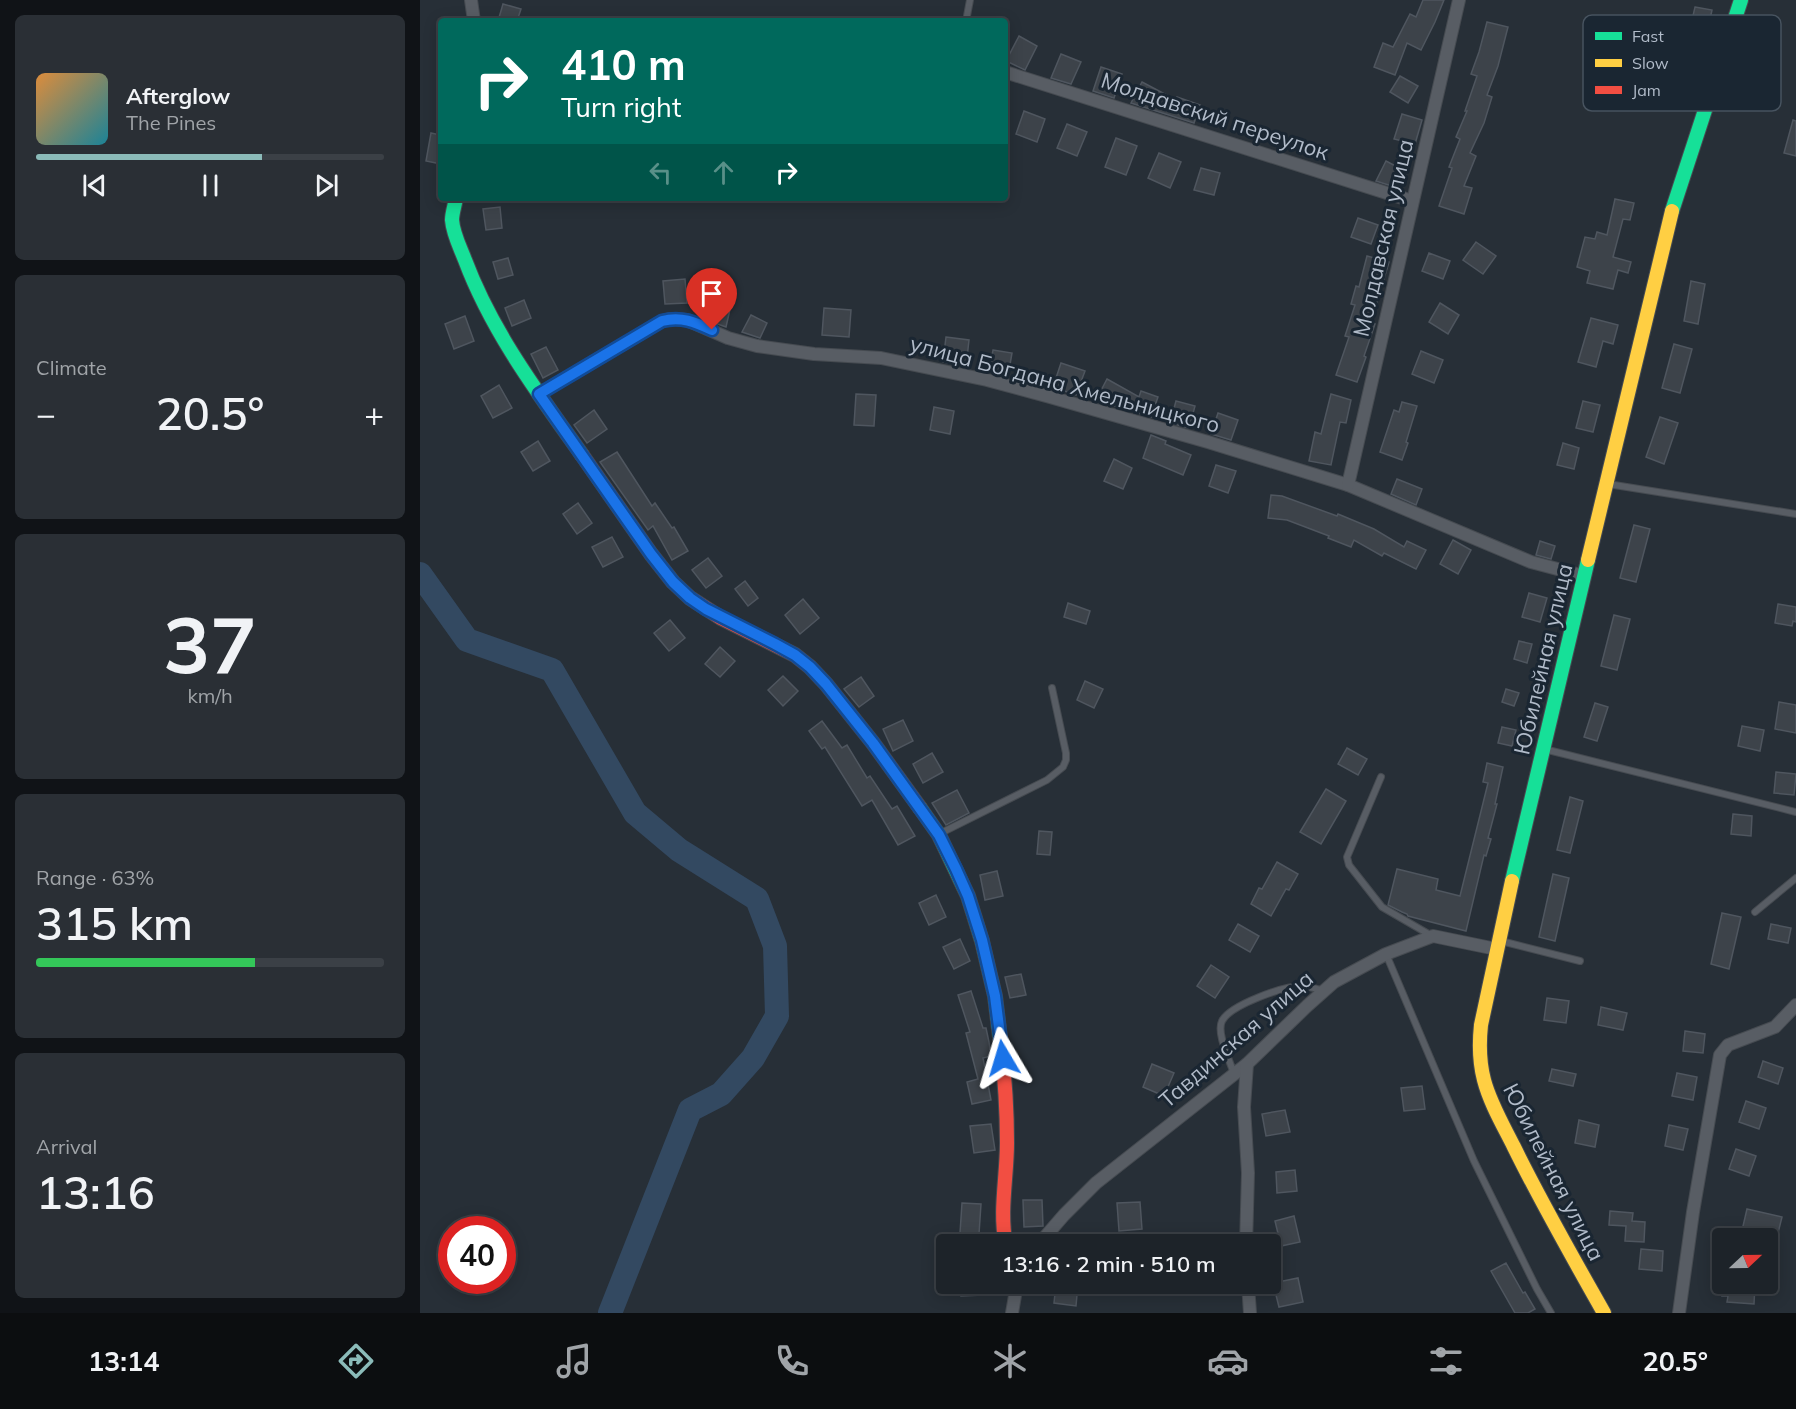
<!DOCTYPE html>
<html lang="en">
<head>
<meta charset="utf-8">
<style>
  :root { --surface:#1d2329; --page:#2a2f35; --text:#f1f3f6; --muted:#a0a4a8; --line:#3b4046; --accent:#8bbbb9 }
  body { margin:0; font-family:Mulish,sans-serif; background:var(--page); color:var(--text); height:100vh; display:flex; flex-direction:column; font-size:22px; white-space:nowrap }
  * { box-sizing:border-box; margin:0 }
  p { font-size:20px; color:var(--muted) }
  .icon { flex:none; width:33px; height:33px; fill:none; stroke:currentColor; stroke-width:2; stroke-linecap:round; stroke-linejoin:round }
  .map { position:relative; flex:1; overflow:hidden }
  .side { display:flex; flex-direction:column; gap:15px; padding:15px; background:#101317; width:420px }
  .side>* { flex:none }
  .hud { position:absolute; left:18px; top:18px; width:570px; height:183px; border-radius:6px; box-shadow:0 3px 15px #0003,0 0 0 2px var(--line); background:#00695c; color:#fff; overflow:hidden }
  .needle { width:39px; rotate:68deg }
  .buttons { position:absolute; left:1292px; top:1228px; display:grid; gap:12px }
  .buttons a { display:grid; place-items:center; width:66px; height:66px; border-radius:6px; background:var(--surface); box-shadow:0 3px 15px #0003,0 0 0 2px var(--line); font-size:30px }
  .speed { position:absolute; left:18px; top:1216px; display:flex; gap:12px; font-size:30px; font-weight:700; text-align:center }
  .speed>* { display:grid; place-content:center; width:78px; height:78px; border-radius:50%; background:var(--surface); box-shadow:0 3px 15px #0003,0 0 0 2px var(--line); line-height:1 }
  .speed .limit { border:9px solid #d22; background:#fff; color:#111 }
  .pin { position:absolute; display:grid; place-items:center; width:51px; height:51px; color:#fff; margin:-62px -26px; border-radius:50% 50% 50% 0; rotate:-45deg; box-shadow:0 0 6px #0007 }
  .pin .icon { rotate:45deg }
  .me { position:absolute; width:66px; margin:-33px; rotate:353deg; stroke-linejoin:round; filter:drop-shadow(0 0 4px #0008) }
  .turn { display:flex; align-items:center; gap:21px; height:126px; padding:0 24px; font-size:27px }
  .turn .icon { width:78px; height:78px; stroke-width:2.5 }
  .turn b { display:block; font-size:42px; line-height:51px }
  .lanes { display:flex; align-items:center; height:57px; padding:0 24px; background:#0003; justify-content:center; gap:30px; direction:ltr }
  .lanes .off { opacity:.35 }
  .big { font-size:45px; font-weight:600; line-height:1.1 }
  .side .card { flex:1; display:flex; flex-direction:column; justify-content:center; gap:9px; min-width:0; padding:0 21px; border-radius:9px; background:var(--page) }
  .side .dial { align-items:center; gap:0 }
  .dial b { font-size:78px; line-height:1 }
  .song { display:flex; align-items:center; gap:18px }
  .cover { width:72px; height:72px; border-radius:9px; background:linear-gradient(135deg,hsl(30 70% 55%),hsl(190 70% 35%)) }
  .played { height:6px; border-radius:3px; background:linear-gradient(90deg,var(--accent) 65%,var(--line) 65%) }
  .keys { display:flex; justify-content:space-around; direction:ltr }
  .heat { display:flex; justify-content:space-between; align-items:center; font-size:33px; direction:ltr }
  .charge { height:9px; border-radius:4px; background:linear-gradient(90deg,#34c759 63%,var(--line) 0) }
  .trip { position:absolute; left:516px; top:1234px; width:345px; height:60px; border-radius:6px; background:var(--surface); box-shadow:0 3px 15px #0003,0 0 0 2px var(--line); font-weight:600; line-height:60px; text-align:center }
  .dock { display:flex; height:96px; justify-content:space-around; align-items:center; background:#0c0e10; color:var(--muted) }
  .dock .icon { width:42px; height:42px }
  .dock .on { color:var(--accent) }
  .dock b { font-size:27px; color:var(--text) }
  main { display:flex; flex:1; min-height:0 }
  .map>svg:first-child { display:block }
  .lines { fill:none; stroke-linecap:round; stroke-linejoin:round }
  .river { stroke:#334961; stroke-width:24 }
  .building { fill:#3d434a; stroke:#4f565f; stroke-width:1.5 }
  .lane-casing { stroke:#464b51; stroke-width:8 }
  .street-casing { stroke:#464b51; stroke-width:14 }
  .fast-casing { stroke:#464b51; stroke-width:16 }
  .slow-casing { stroke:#464b51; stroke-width:16 }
  .jam-casing { stroke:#464b51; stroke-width:16 }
  .lane { stroke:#585d64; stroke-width:6 }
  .street { stroke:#585d64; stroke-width:12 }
  .fast { stroke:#16e098; stroke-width:14 }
  .slow { stroke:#ffcf43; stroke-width:14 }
  .jam { stroke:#f24e42; stroke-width:14 }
  .route-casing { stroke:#114b97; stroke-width:15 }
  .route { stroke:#1a73e8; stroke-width:10 }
  .labels { text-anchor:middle; stroke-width:6; stroke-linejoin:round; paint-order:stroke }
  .street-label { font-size:22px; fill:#b1bbc9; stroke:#1a2632 }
  .key { fill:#1a2632; stroke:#47535f; stroke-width:1.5 }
  .key-label { font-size:16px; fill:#b1bbc9 }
</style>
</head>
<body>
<main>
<section class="side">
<div class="card">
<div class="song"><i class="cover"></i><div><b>Afterglow</b><p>The Pines</p></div></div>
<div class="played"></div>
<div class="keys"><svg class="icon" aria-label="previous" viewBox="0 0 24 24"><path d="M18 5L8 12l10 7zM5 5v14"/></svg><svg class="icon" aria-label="pause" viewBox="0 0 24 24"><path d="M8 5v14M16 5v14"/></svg><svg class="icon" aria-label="next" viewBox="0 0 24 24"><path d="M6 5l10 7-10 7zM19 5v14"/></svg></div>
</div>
<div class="card"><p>Climate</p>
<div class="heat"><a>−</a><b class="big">20.5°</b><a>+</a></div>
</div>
<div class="card dial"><b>37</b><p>km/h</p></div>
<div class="card"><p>Range · 63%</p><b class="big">315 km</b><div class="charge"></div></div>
<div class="card"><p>Arrival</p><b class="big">13:16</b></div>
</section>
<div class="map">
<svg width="1376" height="1313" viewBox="0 0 1376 1313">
  <rect width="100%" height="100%" fill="#272f37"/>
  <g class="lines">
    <path class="river" d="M0,574L47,640L132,670L215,813L259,850L337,899L355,946L357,1016L333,1058L301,1094L270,1110L190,1313"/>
  </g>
  <g class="building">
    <path d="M1003,0H1024L1015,22L1001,50L987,43L975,75L954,67L963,43L973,47L990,14L996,17Z"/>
    <path d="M83,4L101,9L97,21H78Z"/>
    <path d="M1275,7L1292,10L1286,37L1269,33Z"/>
    <path d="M1067,22L1088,27L1078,66L1067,95L1072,97L1064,123L1050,153L1056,156L1044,186L1052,188L1044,214L1019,206L1032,168L1029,167L1040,139L1036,137L1047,111H1045L1057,76L1051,74L1059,52Z"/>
    <path d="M599,36L617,46L605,70L586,61Z"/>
    <path d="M641,54L661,62L651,84L631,78Z"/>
    <path d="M681,67L702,74L694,98L673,91Z"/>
    <path d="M980,76L998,86L988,103L970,92Z"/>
    <path d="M722,82L756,100L757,97L780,105L774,123L711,103Z"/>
    <path d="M604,111L625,119L617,142L596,134Z"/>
    <path d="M982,114L1002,120L995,144L974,139Z"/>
    <path d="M1373,120L1376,121V156L1364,153Z"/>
    <path d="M647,124L667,132L657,156L637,148Z"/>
    <path d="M11,133L21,135V164L6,161Z"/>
    <path d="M696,138L717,146L706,175L685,167Z"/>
    <path d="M739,153L761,162L750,188L728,178Z"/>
    <path d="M966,161L987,172L978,188L956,181Z"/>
    <path d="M781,168L800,173L794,195L774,190Z"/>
    <path d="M1195,199L1214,203L1210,220L1203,219L1193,257L1211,262L1208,273L1198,270L1193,289L1167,283L1170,271L1157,267L1165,237L1175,239L1177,232L1187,235Z"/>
    <path d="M80,207L82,228L66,230L63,209Z"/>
    <path d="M938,218L958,225L951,244L931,237Z"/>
    <path d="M1056,242L1076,256L1063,274L1043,260Z"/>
    <path d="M1009,253L1030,261L1023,279L1002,271Z"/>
    <path d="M947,256L969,262L951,322L955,324L944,356L946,357L937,382L916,375L929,337L925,336L935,305L931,304L936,286L939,287Z"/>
    <path d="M88,258L93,275L78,279L73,262Z"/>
    <path d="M265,279L267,303L245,304L243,281Z"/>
    <path d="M1271,281L1285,284L1278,324L1264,321Z"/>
    <path d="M104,300L111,318L92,326L85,308Z"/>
    <path d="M294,301L311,305L306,327L289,321Z"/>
    <path d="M1020,303L1039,315L1028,334L1009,322Z"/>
    <path d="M404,308L431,310L429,337L402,335Z"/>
    <path d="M331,315L347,323L340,338L322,332Z"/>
    <path d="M45,316L54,341L34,349L25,324Z"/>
    <path d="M1171,318L1198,325L1193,344L1183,341L1176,367L1158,362Z"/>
    <path d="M526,337L549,340L546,367L523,362Z"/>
    <path d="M1254,344L1272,349L1260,393L1242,388Z"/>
    <path d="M126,347L138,370L123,378L111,354Z"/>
    <path d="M573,350L592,353L588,376L569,372Z"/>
    <path d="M1001,351L1023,360L1014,383L992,374Z"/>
    <path d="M641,363L665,371L656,395L633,387Z"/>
    <path d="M687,379L719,397L721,391L738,397L731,417L676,400Z"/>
    <path d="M79,385L92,408L73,418L61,396Z"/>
    <path d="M436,394L456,395L454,426L434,425Z"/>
    <path d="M911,394L931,400L926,423L920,422L911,465L889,461L895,432L901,434Z"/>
    <path d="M756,401L775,406L769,428L750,423Z"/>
    <path d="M1163,401L1180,405L1173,432L1156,428Z"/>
    <path d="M982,402L997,406L986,442L988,443L982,460L960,452L974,410L979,412Z"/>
    <path d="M514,407L534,411L530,434L510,430Z"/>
    <path d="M174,410L187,429L167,443L154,425Z"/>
    <path d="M798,413L818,420L811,440L791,434Z"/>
    <path d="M1240,417L1258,423L1244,464L1226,457Z"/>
    <path d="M731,435L746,441L745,444L771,455L763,475L723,458Z"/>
    <path d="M118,441L130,461L113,471L101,452Z"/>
    <path d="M1143,443L1159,448L1154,469L1137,465Z"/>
    <path d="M197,452L232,506L235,503L252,528L254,527L268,551L252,560L233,526L228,530L180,462Z"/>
    <path d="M694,459L712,468L703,489L684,481Z"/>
    <path d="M796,465L816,471L808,493L789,486Z"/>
    <path d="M977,479L1002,489L996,505L971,494Z"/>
    <path d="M851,495L862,496L917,516L918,514L954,529L984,547L987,541L1006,550L996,569L964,553L962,556L934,540L931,547L908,538L909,536L867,520L848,518Z"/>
    <path d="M158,503L172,523L157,534L143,514Z"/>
    <path d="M1214,525L1230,529L1216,582L1200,578Z"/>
    <path d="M192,537L203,557L183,567L172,547Z"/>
    <path d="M1033,540L1051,550L1038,574L1020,564Z"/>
    <path d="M1120,541L1135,546L1131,559L1116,555Z"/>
    <path d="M288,558L302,576L286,588L272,570Z"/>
    <path d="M325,581L338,598L328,606L315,589Z"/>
    <path d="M1109,593L1127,598L1120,622L1102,617Z"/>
    <path d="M383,599L399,618L380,634L365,615Z"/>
    <path d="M648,603L670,611L666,624L644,617Z"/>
    <path d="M1358,604L1376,607V622L1373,621L1372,626L1355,623Z"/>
    <path d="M1194,615L1210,619L1197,670L1181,666Z"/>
    <path d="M250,620L265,638L249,651L234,633Z"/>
    <path d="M1099,641L1112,644L1107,663L1094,659Z"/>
    <path d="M300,647L315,661L300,677L285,664Z"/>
    <path d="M363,676L378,691L363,706L348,690Z"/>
    <path d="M441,677L454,696L439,707L424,689Z"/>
    <path d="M665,681L683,689L674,708L657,700Z"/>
    <path d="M1086,689L1099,693L1094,706L1082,702Z"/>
    <path d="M1359,702L1376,705V733L1355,729Z"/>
    <path d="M1175,703L1188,707L1177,741L1164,737Z"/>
    <path d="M483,720L493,741L473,751L463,729Z"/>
    <path d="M402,721L422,748L427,745L447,778L450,776L472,809L477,806L495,836L478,845L452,800L442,806L405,747L402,749L389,731Z"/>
    <path d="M1322,726L1344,730L1340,751L1318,746Z"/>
    <path d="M1082,727L1096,730L1092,746L1078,743Z"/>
    <path d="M927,748L947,759L938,775L918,764Z"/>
    <path d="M512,753L523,772L503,783L493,764Z"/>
    <path d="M1067,763L1083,767L1075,804H1077L1068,838L1071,839L1066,856L1064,855L1046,931L988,916L987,914L982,912L968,905L977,869L1018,879L1016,890L1040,896L1068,783L1063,782Z"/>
    <path d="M1356,772L1376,774L1374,795L1354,793Z"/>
    <path d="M906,789L926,801L901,844L880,832Z"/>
    <path d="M537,790L549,813L526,825L512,803Z"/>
    <path d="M1150,797L1163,801L1150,853L1137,850Z"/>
    <path d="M1313,814L1332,816L1331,836L1311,834Z"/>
    <path d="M619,831L632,832L630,855L617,854Z"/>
    <path d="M857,862L878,874L869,890L866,889L851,916L831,904L839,888L842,889Z"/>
    <path d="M577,871L583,896L565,900L560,875Z"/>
    <path d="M1133,874L1149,878L1135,941L1119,937Z"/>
    <path d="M516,895L526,917L509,925L499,903Z"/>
    <path d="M1302,913L1321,917L1309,969L1291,964Z"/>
    <path d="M818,924L839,936L830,952L809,940Z"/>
    <path d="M1351,924L1371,928L1368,943L1348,939Z"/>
    <path d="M540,939L550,961L534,969L523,947Z"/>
    <path d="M791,965L809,977L795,998L777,986Z"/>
    <path d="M601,974L606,995L590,998L585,977Z"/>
    <path d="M551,991L563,1028H566L569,1042L571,1056L563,1058L571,1100L552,1104L547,1082L558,1079L546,1033L550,1032L538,995Z"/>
    <path d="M1127,998L1149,1001L1146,1023L1124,1020Z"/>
    <path d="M1181,1007L1207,1013L1203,1030L1178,1025Z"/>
    <path d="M1265,1031L1285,1034L1283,1053L1263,1051Z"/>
    <path d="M1343,1061L1363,1068L1358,1084L1338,1077Z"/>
    <path d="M732,1064L754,1073L744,1096L723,1087Z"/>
    <path d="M1132,1069L1156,1074L1153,1086L1129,1081Z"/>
    <path d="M1257,1073L1277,1077L1273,1100L1252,1096Z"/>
    <path d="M1002,1086L1005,1109L984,1111L981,1088Z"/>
    <path d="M1326,1101L1346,1108L1339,1129L1319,1122Z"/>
    <path d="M865,1110L870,1132L846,1136L842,1114Z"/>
    <path d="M1159,1120L1179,1125L1175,1147L1155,1143Z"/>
    <path d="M571,1124L575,1150L554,1153L550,1126Z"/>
    <path d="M1249,1125L1268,1129L1263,1150L1245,1146Z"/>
    <path d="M1316,1149L1336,1156L1329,1176L1309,1169Z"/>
    <path d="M875,1170L877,1191L857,1193L856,1172Z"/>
    <path d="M603,1200H622L623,1226L604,1227Z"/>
    <path d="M720,1202L722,1229L699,1231L697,1203Z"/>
    <path d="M542,1203L561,1204L559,1234L540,1233Z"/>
    <path d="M1327,1209L1362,1217L1351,1261L1347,1260V1239H1320Z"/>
    <path d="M1190,1211L1213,1213L1212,1221L1225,1222L1224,1242L1205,1241L1206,1226L1189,1225Z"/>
    <path d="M874,1216L880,1242L861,1246L855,1221Z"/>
    <path d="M1221,1249L1243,1251L1242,1271L1219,1269Z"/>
    <path d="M1086,1263L1103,1293L1105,1292L1115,1309L1108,1313H1095L1071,1271Z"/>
    <path d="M878,1278L883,1302L859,1307L853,1283Z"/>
    <path d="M541,1284H563V1295L541,1296Z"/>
    <path d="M636,1284H658L656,1306L634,1303Z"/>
    <path d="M1303,1284H1335L1334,1304L1307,1302L1308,1296H1302Z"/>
  </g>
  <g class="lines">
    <defs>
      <g id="lane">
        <path d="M546,21L550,0"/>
        <path d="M1188,484L1376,514"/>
        <path d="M1124,749L1376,812"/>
        <path d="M961,777L927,857L929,865L962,907L1012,936"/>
        <path d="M519,834L627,780L643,767L646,760V753L632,688"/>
        <path d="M1335,912L1376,878"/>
        <path d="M1081,941L1160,961"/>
        <path d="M966,954L1054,1161L1117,1289L1131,1313"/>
        <path d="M814,1074C810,1061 796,1033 802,1021C810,1005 864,986 881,986C889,986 897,989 904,991"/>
      </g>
      <g id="street">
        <path d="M51,0L54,21"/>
        <path d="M585,72L992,201"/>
        <path d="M119,394L242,321L250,319L267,320L308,338L337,346L394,354L461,358L567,380L630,397L788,442L928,485L1111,562L1164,576"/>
        <path d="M928,485L1039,0"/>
        <path d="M618,1245L644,1215L676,1183L827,1064L887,1006L914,982L966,954L1013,936L1076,949"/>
        <path d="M826,1245L828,1173L824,1107L827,1064"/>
        <path d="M828,1284L830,1313"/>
        <path d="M592,1313L597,1284"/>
        <path d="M1259,1313L1273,1212L1300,1055L1308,1045L1355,1027L1376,1005"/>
      </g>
      <g id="fast">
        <path d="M36,198C35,205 32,213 32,220C33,234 40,247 45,260C72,332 118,393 162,455"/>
        <path d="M1252,211L1321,0"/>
        <path d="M500,808L519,835L548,896L562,941L575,996L581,1046"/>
        <path d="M1092,881L1168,560"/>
      </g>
      <g id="slow">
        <path d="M1168,560L1252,211"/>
        <path d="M1092,881L1061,1025C1059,1044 1059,1061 1064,1080C1070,1103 1083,1125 1094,1147C1122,1204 1153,1258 1184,1313"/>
      </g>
      <g id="jam">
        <path d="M162,455L231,554L253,582L270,598L301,618L375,655L390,667L406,684L453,743L500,808"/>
        <path d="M581,1046C585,1079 587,1111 587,1143C587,1177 579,1212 586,1245"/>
      </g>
    </defs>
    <use href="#lane" class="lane-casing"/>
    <use href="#street" class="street-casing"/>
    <use href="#fast" class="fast-casing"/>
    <use href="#slow" class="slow-casing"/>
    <use href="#jam" class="jam-casing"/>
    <use href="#lane" class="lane"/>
    <use href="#street" class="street"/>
    <use href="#fast" class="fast"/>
    <use href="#slow" class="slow"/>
    <use href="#jam" class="jam"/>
  </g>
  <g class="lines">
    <defs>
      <path id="route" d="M292,330C275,322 261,316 242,321L119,394L231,554L253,582L270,598L286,609L355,644L375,655L390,667L406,684L453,743L519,835L536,869L548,896L562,940L575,996L583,1058"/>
    </defs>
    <use href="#route" class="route-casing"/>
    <use href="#route" class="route"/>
  </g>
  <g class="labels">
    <g class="street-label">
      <text transform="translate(795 116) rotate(18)" y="8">Молдавский переулок</text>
      <text transform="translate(963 238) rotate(-77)" y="8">Молдавская улица</text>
      <text transform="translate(645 384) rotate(15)" y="8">улица Богдана Хмельницкого</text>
      <text transform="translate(1123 659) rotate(-77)" y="8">Юбилейная улица</text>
      <text transform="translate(816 1039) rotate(-41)" y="8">Тавдинская улица</text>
      <text transform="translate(1134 1172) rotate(63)" y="8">Юбилейная улица</text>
    </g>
  </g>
  <rect x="1163" y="15" width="198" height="96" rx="9" class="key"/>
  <rect x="1175" y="32" width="27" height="8" fill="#16e098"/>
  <rect x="1175" y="59" width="27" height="8" fill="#ffcf43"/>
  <rect x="1175" y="86" width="27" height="8" fill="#f24e42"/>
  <g class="key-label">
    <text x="1212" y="42">Fast</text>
    <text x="1212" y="69">Slow</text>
    <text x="1212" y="96">Jam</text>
  </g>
</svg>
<div class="buttons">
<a><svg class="needle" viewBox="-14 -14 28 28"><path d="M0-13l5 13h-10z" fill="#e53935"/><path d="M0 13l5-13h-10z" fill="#a0a4a8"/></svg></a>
</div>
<div class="speed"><div class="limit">40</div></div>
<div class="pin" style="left:292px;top:330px;background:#d93025"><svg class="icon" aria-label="arrive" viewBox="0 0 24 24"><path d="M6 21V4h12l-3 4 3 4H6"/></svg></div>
<svg class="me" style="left:583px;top:1058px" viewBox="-20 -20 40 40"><path d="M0-17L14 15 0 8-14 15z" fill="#1a73e8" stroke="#fff" stroke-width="4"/></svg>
<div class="trip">13:16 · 2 min · 510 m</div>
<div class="hud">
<div class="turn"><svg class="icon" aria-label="right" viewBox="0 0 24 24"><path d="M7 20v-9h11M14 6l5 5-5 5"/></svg><div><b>410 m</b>Turn right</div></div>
<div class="lanes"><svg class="icon off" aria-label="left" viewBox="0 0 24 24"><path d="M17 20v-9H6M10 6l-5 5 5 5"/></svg><svg class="icon off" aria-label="ahead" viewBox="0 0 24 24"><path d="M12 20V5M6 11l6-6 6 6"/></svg><svg class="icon" aria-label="right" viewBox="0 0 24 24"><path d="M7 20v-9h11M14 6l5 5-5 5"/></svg></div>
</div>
</div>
</main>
<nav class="dock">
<b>13:14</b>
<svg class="icon on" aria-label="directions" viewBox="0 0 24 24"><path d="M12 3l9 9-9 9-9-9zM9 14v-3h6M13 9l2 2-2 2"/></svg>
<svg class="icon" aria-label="music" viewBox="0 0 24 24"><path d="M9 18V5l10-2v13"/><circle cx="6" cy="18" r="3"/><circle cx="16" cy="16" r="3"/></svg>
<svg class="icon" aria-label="phone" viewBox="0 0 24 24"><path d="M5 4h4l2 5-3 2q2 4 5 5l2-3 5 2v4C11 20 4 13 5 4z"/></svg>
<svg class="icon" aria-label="climate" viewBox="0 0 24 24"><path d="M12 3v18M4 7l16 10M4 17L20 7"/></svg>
<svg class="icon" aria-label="car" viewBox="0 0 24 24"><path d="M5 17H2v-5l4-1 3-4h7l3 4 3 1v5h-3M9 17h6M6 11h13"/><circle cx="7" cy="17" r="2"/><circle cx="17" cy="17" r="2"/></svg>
<svg class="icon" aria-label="filters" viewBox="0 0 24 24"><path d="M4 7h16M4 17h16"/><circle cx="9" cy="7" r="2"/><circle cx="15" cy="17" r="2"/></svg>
<b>20.5°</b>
</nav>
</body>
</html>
